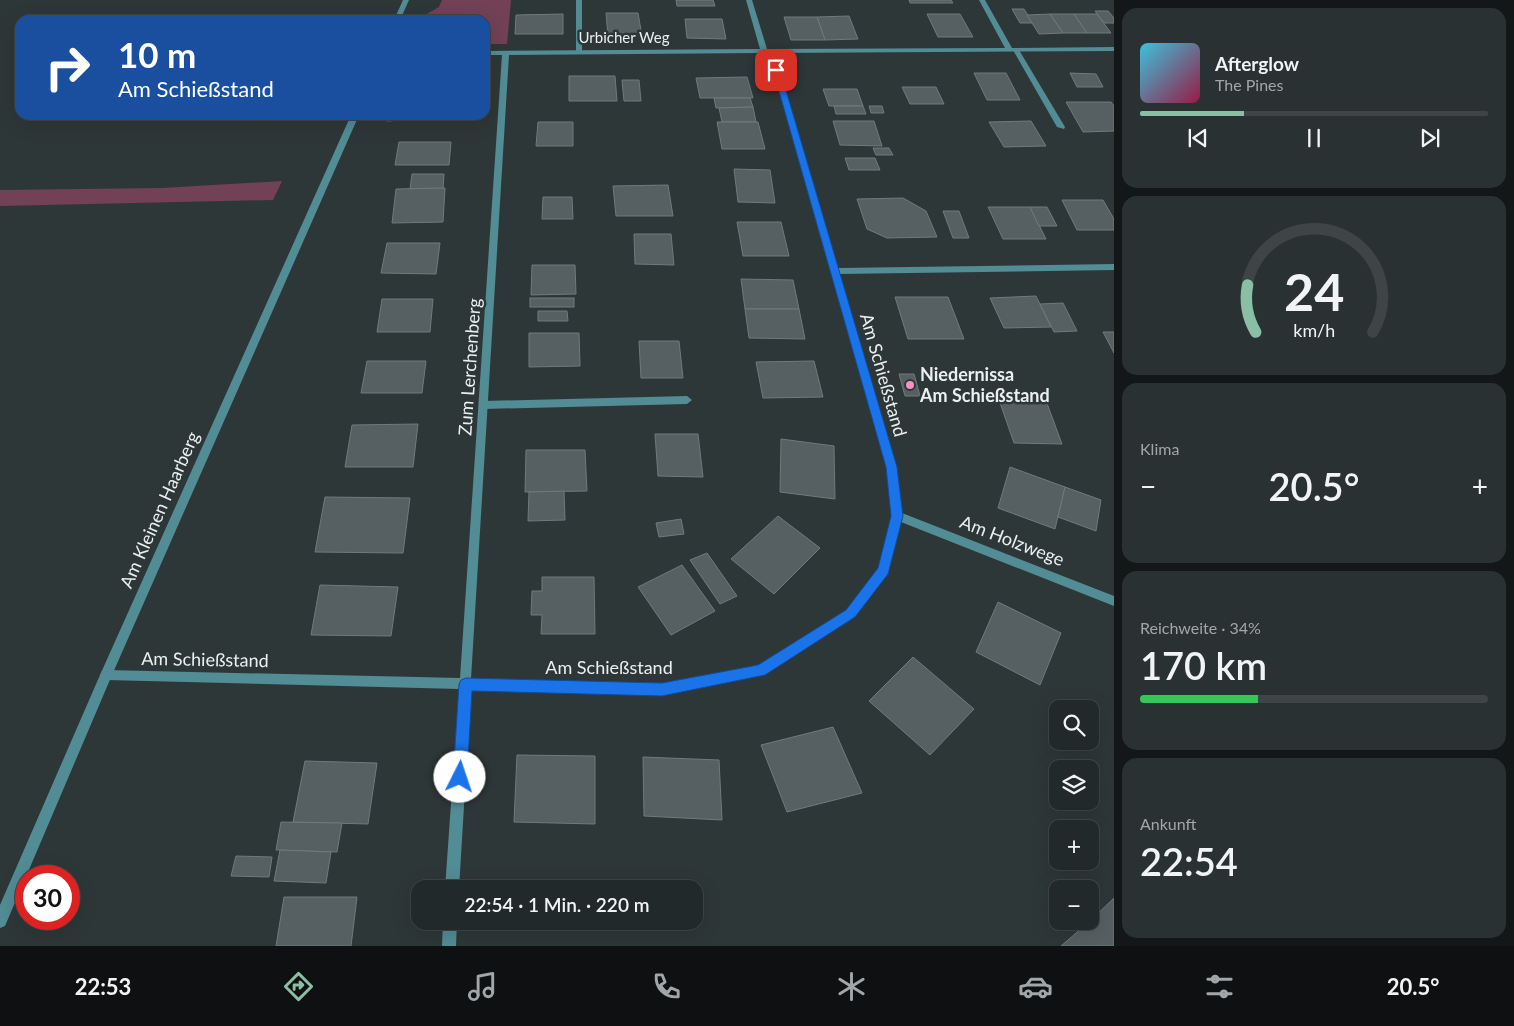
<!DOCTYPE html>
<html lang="de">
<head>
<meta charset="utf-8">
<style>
  :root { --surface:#22292a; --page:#2a3132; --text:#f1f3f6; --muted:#a2a6a8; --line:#3f4547; --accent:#8abfa5 }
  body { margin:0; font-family:Lato,sans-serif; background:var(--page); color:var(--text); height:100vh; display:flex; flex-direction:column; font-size:19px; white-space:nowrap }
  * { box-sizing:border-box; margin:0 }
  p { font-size:16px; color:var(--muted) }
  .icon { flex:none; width:28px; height:28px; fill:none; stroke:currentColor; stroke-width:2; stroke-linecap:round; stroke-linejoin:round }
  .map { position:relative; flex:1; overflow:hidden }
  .drawer { display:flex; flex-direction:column; gap:8px; padding:8px; background:#131717; width:400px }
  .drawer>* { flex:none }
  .banner { position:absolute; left:15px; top:15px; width:475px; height:105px; border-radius:15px; box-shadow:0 5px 20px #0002,0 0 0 1px var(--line); background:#1a4fa0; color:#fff; overflow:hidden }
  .buttons { position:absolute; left:1049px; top:700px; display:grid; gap:10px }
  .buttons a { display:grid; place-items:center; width:50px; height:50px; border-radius:10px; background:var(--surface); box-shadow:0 5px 20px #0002,0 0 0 1px var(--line); font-size:25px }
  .speed { position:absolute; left:15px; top:865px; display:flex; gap:10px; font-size:25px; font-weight:700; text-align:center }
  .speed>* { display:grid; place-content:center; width:65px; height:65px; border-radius:50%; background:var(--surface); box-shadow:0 5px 20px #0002,0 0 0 1px var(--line); line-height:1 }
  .speed .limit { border:8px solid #d22; background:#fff; color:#111 }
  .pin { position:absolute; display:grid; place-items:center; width:42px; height:42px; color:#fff; margin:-21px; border-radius:10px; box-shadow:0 2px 8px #0006 }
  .me { position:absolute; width:55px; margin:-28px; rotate:4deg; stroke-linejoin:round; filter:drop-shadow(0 0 4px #0008) }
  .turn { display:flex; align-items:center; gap:18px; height:105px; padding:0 20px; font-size:22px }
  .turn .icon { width:65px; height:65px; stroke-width:2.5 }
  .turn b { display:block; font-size:35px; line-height:42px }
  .big { font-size:38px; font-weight:600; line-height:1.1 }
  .drawer .card { flex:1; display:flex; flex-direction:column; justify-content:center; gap:8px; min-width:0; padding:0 18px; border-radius:15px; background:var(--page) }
  .drawer .dial { align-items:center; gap:0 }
  .dial svg { height:130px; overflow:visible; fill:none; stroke:var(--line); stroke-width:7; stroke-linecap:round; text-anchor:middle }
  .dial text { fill:var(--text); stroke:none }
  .song { display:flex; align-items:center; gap:15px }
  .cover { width:60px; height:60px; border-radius:8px; background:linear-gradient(135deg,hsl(190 70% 55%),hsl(340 70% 35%)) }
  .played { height:5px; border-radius:2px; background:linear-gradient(90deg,var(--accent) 30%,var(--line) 30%) }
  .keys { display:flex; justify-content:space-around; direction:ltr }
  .heat { display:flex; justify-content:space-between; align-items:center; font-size:28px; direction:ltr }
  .charge { height:8px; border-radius:4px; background:linear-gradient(90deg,#34c759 34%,var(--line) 0) }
  .trip { position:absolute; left:411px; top:880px; width:292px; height:50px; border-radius:15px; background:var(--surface); box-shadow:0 5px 20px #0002,0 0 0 1px var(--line); font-weight:600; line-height:50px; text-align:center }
  .tabs { display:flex; height:80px; justify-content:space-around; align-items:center; background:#0e1011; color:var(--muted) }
  .tabs .icon { width:35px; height:35px }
  .tabs .current { color:var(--accent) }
  .tabs b { font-size:22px; color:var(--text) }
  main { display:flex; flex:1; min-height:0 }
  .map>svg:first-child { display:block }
  .green { fill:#724156 }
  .building { fill:#566062; stroke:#707a7b }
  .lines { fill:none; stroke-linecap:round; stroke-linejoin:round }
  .service { fill:#528c95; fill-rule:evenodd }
  .minor { fill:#528c95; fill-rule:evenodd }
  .tertiary { fill:#528c95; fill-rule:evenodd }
  .route { fill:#1a73e8; stroke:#114b97 }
  .poi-dot { fill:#fd8ec0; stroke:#2e3738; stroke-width:2 }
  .labels { text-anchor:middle; stroke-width:5; stroke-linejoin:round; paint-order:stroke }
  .far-street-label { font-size:15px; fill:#eaeff0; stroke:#2e3738 }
  .street-label { font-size:18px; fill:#eaeff0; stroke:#2e3738 }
  .poi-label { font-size:18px; font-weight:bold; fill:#eaeff0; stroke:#2e3738; text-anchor:start }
</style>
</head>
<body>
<main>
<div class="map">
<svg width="1114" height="946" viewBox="0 0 1114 946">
  <rect width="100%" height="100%" fill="#2e3738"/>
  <g class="green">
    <path d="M442,0H511L507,44H485V20H416L439,7Z"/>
    <path d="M282,181L273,200L0,206V190L162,188Z"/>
  </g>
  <g class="building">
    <path d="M676,0H713L715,6H677Z"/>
    <path d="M909,0H951L953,3H910Z"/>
    <path d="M1012,9H1024L1033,23H1020Z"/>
    <path d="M1095,11H1108L1114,18V23H1104Z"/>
    <path d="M606,13H638L642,36H608Z"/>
    <path d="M563,14V34H515L516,15Z"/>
    <path d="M927,14H960L973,37H938Z"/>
    <path d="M1050,14H1074L1087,33H1063Z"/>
    <path d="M1050,14L1063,33L1039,34L1027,15Z"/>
    <path d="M1074,14H1097L1111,33H1087Z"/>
    <path d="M849,16L858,39L825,40L817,17Z"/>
    <path d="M784,17H817L825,40H791Z"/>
    <path d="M685,19H722L726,39L687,38Z"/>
    <path d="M974,73H1006L1020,100H987Z"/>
    <path d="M1070,73L1096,74L1103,87H1077Z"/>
    <path d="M569,76H615L617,101H569Z"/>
    <path d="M747,77L753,98H700L696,78Z"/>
    <path d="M622,80H639L641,101H624Z"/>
    <path d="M902,87H936L944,104H910Z"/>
    <path d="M823,89H857L863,106H829Z"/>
    <path d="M714,98H750L753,107L716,108Z"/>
    <path d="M1066,102H1111L1114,106V131L1083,132Z"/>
    <path d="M834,106H863L866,114H836Z"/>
    <path d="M869,106H882L884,113H871Z"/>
    <path d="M753,107L756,122H722L719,108Z"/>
    <path d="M388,115H403L402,120L387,121Z"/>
    <path d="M833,121H874L882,146L840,145Z"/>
    <path d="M1031,121L1046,146L1004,147L989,122Z"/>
    <path d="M538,122H573V146H536Z"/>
    <path d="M717,122H758L765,149H722Z"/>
    <path d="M399,142H451L449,165H395Z"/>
    <path d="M873,148H889L893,155H876Z"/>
    <path d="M845,158H875L880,170H849Z"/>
    <path d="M734,169L770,170L775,203L738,202Z"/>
    <path d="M412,174H444L443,189H410Z"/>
    <path d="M668,185L673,216H616L613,186Z"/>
    <path d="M445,188L443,222L392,223L396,189Z"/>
    <path d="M543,197H572L573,219H542Z"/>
    <path d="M903,198L926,211L937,237L887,238L867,229L857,199Z"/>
    <path d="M1062,200H1103L1114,219V230H1077Z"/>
    <path d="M988,207H1030L1046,239H1003Z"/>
    <path d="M1030,207H1047L1057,226H1039Z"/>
    <path d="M943,211H959L969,238H953Z"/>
    <path d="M737,222H781L789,256H743Z"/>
    <path d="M634,234H671L674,265L635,264Z"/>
    <path d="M387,243H440L436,274L381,273Z"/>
    <path d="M532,265H575L576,294L531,295Z"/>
    <path d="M741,279L793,280L799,309H745Z"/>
    <path d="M1036,296L1051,327L1004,328L990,298Z"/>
    <path d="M895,297H948L964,339H908Z"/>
    <rect x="530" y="298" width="44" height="9"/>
    <path d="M382,299H433L430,332H377Z"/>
    <path d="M1063,303L1077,331L1054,332L1040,304Z"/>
    <path d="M745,309H799L805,339L749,338Z"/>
    <path d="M538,311H567L568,321H538Z"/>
    <path d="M1103,332H1114V353Z"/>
    <path d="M529,333H579L580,366L529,367Z"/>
    <path d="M639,341H679L683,378H641Z"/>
    <path d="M367,361H426L422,393H361Z"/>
    <path d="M814,361L823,397L763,398L756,362Z"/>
    <path d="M899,374H914L920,396H905Z"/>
    <path d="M998,397L1045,398L1062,444L1014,443Z"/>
    <path d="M418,424L413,467H345L352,425Z"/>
    <path d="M655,434H698L703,477L658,476Z"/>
    <path d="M781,439L834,446L835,499L780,492Z"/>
    <path d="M526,450H585L587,491L525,492Z"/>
    <path d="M1010,467L1065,487L1055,529L998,508Z"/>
    <path d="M1065,487L1101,500L1096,531L1058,517Z"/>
    <path d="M564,491L565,520L528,521L529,492Z"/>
    <path d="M325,497L410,498L403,553L315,552Z"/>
    <path d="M778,516L820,548L774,594L731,559Z"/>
    <path d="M681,519L684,534L659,537L656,523Z"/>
    <path d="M707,553L737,596L720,604L690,560Z"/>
    <path d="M682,565L715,611L671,635L638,587Z"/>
    <path d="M542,577H594L595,634H541L542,615H531L532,591H542Z"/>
    <path d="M320,585L398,587L391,636L311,635Z"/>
    <path d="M998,602L1061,633L1040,685L976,652Z"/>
    <path d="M913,657L974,709L930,755L869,701Z"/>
    <path d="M833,727L862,793L787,812L761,745Z"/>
    <path d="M517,755L595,756V824L514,822Z"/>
    <path d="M643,757L719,760L722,820L644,816Z"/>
    <path d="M305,761L377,763L368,824L293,822Z"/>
    <path d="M281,822L342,823L337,852L276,850Z"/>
    <path d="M280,850L331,852L326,883L274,881Z"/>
    <path d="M236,856L272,857L269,877L231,876Z"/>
    <path d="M284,897H357L351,946H276Z"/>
    <path d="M1114,898V946H1061L1090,921Z"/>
  </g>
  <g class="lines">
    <g class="service">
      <path d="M576,0H582V52L579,54L576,52Z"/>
      <path d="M1014,49L1019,50L1065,127L1064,129L1057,127L1013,50Z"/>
      <path d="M687,396L692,400L687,404L484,409L479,405L484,401Z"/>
    </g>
    <g class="minor">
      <path d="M746,0H752L767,49L1005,48L979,0H985L1012,48L1114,47V51L775,53L838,268L1114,264V270L839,274L896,467L902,513L1114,596V606L901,522L888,573L855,616L765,674L661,694L471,690L459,889H445L459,689L106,680L102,679L100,675L102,671L106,670L460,678L502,55H485V51L760,49ZM762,53H768L886,467L892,516L879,568L847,610L759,665L661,684L471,679L509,55Z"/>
      <path d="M443,921H457L456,946H442Z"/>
    </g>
    <g class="tertiary">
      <path d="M403,0H409L400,20H394Z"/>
      <path d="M351,115H359L112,675L5,926L0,928V905L100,675Z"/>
    </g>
  </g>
  <path class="route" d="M774,68L780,70L897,467L903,516L888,574L855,617L765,675L662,696L472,691L467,777L465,782L460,784L455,782L453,777L459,684L461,680L466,678L662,683L758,665L846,610L878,568L891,516L886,467L773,70Z"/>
  <circle class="poi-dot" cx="910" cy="385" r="5"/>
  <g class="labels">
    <g class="far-street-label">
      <text x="624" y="43">Urbicher Weg</text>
    </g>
    <g class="street-label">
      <text transform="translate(470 367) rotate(-86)" y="6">Zum Lerchenberg</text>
      <text transform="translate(883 375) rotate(74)" y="6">Am Schießstand</text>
      <text transform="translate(160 510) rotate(-66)" y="6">Am Kleinen Haarberg</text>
      <text transform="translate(1012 541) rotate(21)" y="6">Am Holzwege</text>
      <text transform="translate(205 660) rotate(1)" y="6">Am Schießstand</text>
      <text x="609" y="674">Am Schießstand</text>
    </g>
    <g class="poi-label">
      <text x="920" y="381">Niedernissa<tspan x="920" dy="21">Am Schießstand</tspan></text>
    </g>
  </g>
</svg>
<div class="buttons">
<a><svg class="icon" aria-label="search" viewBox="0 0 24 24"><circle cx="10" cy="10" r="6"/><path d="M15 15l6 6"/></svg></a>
<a><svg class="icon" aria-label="layers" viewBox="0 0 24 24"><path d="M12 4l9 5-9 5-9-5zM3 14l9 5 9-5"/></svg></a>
<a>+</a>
<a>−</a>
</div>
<div class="speed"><div class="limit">30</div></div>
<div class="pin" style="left:776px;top:70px;background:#d93025"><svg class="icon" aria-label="arrive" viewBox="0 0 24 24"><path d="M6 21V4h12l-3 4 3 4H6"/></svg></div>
<svg class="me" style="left:460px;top:777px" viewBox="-20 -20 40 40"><circle r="19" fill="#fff"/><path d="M0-13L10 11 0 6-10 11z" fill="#1a73e8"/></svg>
<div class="trip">22:54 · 1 Min. · 220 m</div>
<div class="banner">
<div class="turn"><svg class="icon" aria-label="right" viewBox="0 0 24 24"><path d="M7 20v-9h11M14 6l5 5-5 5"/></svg><div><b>10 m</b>Am Schießstand</div></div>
</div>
</div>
<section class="drawer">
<div class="card">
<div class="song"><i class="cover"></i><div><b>Afterglow</b><p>The Pines</p></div></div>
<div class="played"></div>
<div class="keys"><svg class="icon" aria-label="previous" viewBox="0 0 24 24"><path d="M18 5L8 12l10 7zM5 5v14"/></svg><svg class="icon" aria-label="pause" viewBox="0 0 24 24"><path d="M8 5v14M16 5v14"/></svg><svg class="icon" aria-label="next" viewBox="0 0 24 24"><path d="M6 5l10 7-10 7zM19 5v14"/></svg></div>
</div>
<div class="card dial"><svg viewBox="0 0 100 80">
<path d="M14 69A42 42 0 1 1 86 69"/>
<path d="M14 69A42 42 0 0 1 9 40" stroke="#8abfa5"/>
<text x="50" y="56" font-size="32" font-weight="700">24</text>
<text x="50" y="72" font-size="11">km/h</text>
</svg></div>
<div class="card"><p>Klima</p>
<div class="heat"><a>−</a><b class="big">20.5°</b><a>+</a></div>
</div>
<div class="card"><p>Reichweite · 34%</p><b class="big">170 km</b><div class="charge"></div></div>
<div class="card"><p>Ankunft</p><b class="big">22:54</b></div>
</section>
</main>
<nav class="tabs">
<b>22:53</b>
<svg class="icon current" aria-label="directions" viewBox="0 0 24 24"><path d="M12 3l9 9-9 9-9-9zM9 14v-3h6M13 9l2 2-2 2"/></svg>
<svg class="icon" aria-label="music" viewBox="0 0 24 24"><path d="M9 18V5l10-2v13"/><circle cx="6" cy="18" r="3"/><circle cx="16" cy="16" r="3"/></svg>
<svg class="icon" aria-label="phone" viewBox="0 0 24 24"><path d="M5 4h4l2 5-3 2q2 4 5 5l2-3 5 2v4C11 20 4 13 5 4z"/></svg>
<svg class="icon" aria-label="climate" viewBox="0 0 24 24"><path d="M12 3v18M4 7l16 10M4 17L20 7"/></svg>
<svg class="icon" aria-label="car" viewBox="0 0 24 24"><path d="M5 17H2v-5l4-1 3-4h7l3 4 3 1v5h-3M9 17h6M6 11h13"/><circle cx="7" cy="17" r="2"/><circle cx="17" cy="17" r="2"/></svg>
<svg class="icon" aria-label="filters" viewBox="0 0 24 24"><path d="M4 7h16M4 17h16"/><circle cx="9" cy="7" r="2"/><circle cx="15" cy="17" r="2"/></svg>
<b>20.5°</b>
</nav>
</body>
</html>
